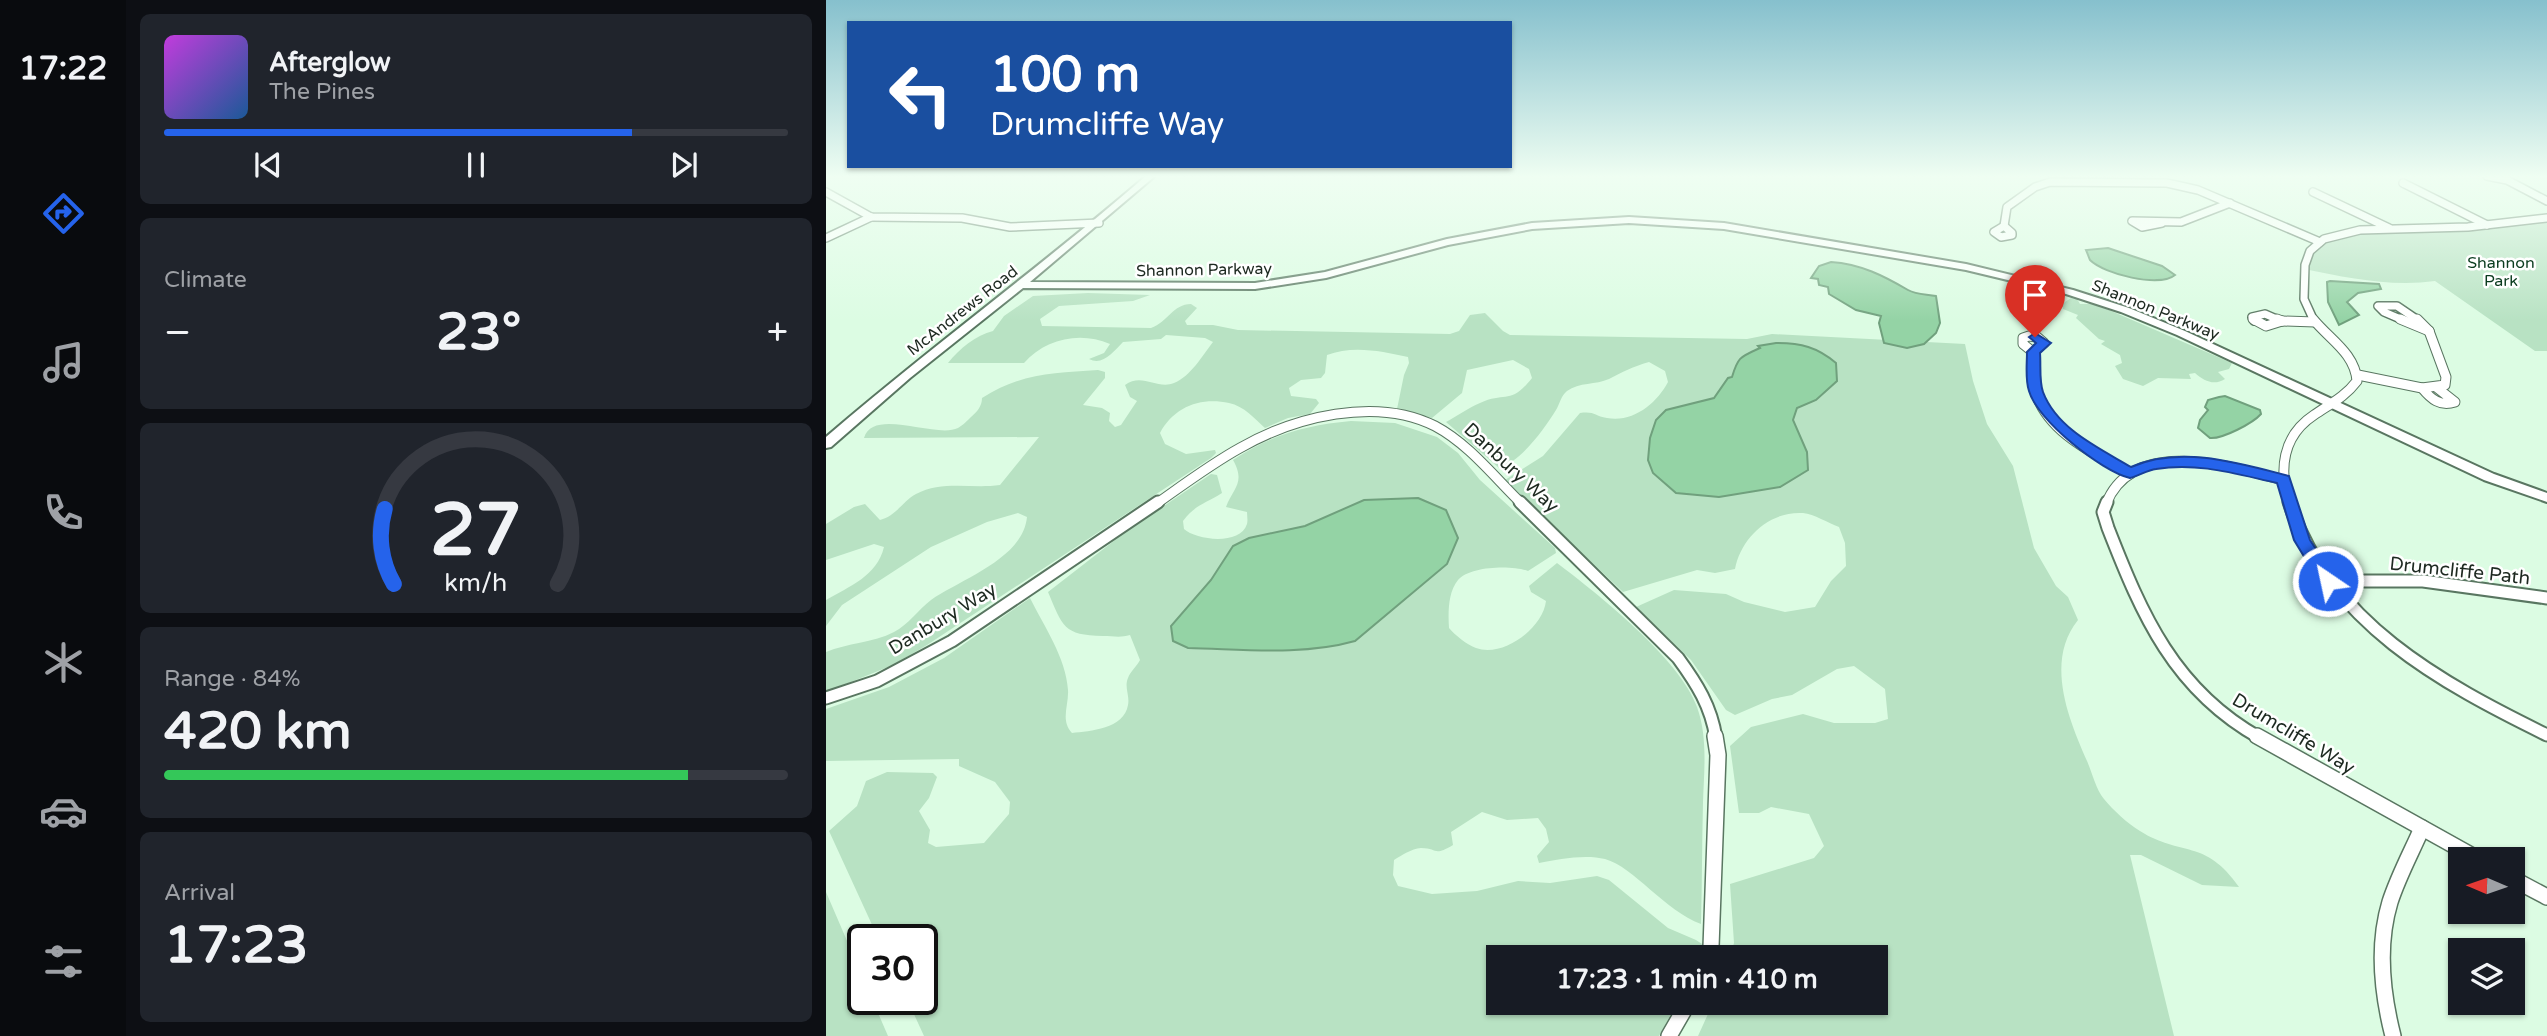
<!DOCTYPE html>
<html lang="en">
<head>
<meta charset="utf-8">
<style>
  :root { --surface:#171b24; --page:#20242c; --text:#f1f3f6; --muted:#9ea1a6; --line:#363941; --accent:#2563eb }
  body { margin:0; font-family:"Varela Round",sans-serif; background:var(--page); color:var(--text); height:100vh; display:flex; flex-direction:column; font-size:26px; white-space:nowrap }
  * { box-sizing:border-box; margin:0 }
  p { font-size:23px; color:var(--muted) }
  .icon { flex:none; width:38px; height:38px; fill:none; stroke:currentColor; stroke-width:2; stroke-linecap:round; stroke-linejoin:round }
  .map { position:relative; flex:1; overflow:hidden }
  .details { display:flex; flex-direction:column; gap:14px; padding:14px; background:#0d0f14; width:700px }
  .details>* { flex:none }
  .banner { position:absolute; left:21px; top:21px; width:665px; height:147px; border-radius:0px; box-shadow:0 2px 5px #0004; background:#1a4fa0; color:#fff; overflow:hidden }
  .needle { width:46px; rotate:272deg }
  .buttons { position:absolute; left:1622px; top:847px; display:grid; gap:14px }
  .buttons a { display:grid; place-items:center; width:77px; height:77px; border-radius:0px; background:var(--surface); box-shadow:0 2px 5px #0004; font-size:35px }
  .speed { position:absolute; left:21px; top:924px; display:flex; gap:14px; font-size:35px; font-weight:700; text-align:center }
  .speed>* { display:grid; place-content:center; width:91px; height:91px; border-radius:50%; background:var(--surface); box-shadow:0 2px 5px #0004; line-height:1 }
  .speed .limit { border:4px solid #111; border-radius:10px; background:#fff; color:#111 }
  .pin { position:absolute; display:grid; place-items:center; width:60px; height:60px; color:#fff; margin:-72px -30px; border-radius:50% 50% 50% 0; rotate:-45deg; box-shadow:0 0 7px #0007 }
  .pin .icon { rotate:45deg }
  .me { position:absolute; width:77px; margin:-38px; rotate:326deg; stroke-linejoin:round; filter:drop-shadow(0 0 5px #0008) }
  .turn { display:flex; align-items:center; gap:24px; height:147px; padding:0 28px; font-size:32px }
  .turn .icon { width:91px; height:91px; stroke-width:2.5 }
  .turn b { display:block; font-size:49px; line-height:60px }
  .big { font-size:52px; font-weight:800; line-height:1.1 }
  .details .card { flex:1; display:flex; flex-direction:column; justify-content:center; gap:10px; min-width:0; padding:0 24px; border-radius:10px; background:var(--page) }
  .details .dial { align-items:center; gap:0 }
  .dial svg { height:182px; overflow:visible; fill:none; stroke:var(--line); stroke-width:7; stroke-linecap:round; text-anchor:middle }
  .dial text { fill:var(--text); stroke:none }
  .song { display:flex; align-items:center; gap:21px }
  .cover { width:84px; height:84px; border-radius:10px; background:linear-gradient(135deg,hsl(290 70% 55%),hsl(210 70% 35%)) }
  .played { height:7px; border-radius:4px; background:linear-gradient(90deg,var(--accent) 75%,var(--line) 75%) }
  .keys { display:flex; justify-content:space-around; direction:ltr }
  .heat { display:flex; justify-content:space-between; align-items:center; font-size:38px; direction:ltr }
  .charge { height:10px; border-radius:5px; background:linear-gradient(90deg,#34c759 84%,var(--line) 0) }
  .trip { position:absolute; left:660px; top:945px; width:402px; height:70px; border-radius:0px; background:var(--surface); box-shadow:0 2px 5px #0004; font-weight:800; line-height:70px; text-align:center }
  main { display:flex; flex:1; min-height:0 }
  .tabs { display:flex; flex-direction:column; width:126px; justify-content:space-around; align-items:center; background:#090b0e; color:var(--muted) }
  .tabs .icon { width:49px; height:49px }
  .tabs .selected { color:var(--accent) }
  .tabs b { font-size:32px; color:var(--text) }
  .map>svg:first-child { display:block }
  .green { fill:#b8e2c3 }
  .water { fill:#94d3a5; stroke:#70a07d; stroke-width:2 }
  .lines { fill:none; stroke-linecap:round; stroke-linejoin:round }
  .street-far3-casing { stroke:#597661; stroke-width:10 }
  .street-far2-casing { stroke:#597661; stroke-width:11 }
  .street-far1-casing { stroke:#597661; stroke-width:15 }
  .street-casing { stroke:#597661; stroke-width:18 }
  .secondary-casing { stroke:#597661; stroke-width:4 }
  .street-far3 { stroke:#fff; stroke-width:7 }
  .street-far2 { stroke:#fff; stroke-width:9 }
  .street-far1 { stroke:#fff; stroke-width:11 }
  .street { stroke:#fff; stroke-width:15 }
  .secondary { fill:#fff; fill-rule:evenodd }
  .route { fill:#2563eb; stroke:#184099; stroke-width:2 }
  .labels { text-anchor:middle; stroke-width:5; stroke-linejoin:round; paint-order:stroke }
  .far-park-label { font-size:16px; fill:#0b3c1f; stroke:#fff }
  .far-street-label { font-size:16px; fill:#1d2920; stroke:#fff }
  .street-label { font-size:19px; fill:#1d2920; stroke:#fff }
</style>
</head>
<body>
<main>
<nav class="tabs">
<b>17:22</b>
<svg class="icon selected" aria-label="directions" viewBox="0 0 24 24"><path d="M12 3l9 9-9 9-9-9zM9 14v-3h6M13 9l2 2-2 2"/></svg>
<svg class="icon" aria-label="music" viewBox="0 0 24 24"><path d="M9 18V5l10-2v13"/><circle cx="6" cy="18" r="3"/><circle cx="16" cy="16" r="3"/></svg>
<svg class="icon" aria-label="phone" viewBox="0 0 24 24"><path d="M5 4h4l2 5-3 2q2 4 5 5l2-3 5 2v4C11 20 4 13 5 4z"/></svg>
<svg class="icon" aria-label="climate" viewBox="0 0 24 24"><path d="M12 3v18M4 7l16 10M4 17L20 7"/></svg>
<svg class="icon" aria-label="car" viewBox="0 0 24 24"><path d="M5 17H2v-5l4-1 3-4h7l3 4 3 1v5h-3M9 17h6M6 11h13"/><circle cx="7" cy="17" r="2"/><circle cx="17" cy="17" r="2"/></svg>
<svg class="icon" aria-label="filters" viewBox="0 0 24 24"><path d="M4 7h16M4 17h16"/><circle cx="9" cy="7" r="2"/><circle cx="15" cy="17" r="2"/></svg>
</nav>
<section class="details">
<div class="card">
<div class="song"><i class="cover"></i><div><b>Afterglow</b><p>The Pines</p></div></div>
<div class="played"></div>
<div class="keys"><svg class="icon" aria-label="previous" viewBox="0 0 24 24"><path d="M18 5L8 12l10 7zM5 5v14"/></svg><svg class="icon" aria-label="pause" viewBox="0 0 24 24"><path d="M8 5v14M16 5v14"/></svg><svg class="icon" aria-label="next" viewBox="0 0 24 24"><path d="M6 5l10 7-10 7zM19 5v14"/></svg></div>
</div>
<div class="card"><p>Climate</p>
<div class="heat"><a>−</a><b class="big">23°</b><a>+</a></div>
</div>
<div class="card dial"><svg viewBox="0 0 100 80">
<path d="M14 69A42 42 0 1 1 86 69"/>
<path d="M14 69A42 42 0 0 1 10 36" stroke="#2563eb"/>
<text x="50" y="56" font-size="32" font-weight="700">27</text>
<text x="50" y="72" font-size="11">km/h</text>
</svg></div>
<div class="card"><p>Range · 84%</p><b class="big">420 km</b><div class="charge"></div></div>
<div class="card"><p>Arrival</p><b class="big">17:23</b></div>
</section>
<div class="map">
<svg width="1721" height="1036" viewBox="0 0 1721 1036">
  <rect width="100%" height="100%" fill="#dcfce3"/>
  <g class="green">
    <path d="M1721,218V351H1709L1609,281C1566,287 1521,278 1478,269L1494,242L1564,229Z"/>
    <path d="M262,293L324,295L307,301L233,306L214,319L216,326L325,328C342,322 347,304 365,304L371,308L359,321L361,325H387L412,330L624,334L633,331L644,315L659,313L677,331L684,335L921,339L946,334L1139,344L1147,381L1161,424L1187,466L1208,548L1230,586L1242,597L1252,620C1219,661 1242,718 1261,761C1266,772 1270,790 1278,799C1287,810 1302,824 1314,831C1355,857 1379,838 1413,887L1376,885L1315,855H1304L1348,1036H872L887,1003H1050V957H904L908,943L904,884L988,858L998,846L983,814L945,807L933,813H913L904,746L925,727L977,714L1008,723H1049L1062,719L1059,689L1028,666L1011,669L966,695L946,699L909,715L900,710L865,660L810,607L848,590L900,594L918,602L959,612L989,607L1005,581L1020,566L1019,543L1013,527C1002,523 988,514 977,513C943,511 915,538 909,569L889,573L871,570L797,592L679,480L717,456L754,413C769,411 768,416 781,418C807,423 831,403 842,382L839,371L823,362C806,367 798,371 783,379C770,385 753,382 741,391C735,396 734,403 730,410C718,429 695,462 673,468L620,422C631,416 642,408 654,403C680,391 684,406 706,378L703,369L687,360L641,370L636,393L606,418L571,409L578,375L583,363L582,357C556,351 526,345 501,355L499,373L495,378L475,380L463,388L465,396L490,399L493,403L484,414L462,418L439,428C429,419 418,406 403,403C374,397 348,407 334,433L339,444L360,454L389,450L390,453L385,458L101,645L67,665L0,692V652C21,643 47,643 68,632C82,625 93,609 105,600C135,579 197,559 201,517L192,513L161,522L105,547L16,605L0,626V600C24,586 51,576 58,547L48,544L0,560V524L28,507L39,504L54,520C70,516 77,501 90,494C116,480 146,489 174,485L213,437L38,438C47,407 110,439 132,428C136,426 142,420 145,417C151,412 156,406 156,398C195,373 228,373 272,370L279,372V378L257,405L276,408L284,413L283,421L289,427L295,425L311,401L304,397L299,385C316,372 331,390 348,383C364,377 377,355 387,342L379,338L340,335L335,339L297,342C287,352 277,366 263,359L278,353L284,344C254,331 219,339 198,363H122C133,349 150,335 167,331L178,316L207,296Z"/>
    <path d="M1245,298L1251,299L1254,304H1269L1406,363L1403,369L1392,372L1399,379C1388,386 1378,381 1369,373L1363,374L1365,379L1332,378L1317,386L1297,379L1289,366L1296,363L1294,355L1275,344L1279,341L1273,339L1250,318L1252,315L1237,309L1236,304Z"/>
    <path d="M525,421L569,423L611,437L632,453L654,480L729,548L730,553L702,571C686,565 644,566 632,580C622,592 622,613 623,628C629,635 641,645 650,648C677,658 717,628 720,601L705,592L703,586L731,563C772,594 854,659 871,707C882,737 878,771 877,802C876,843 876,883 875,924C839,911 808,867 779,859C760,854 732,859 713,863L711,856L723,842L720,829L712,818L681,820L656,812L625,832L627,845C607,857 612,848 595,848C585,849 576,855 568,860L567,875L572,886L606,894L651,891L692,881L724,883L771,876L783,880L842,928L870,940L879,946L873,957H672V1003H851L833,1036H98L81,999H96V940H53L3,831L31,806L40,781L61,772L107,773L111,777L103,798L93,811L104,830L102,843L110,847L158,843L183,814L184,802L169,782L133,766V759L0,761V709L63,687L118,658L204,598C218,626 240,658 242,690C243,705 234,720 246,733C264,731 298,729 302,705C304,696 298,687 302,678C304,672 311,666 314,660L304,635C294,638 287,636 277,636C237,635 237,627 222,592L298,533L385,474L391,475L396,493C379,504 370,504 357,521L358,529C370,540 414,546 421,524C422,520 421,516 421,512L400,507C407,488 420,483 407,460C445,435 480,425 525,421Z"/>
    <path d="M0,892L37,978V999H46L62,1036H0Z"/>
  </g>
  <g class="water">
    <path d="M1282,248L1336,266L1349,275C1333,288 1278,274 1264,260C1263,258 1261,252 1260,250Z"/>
    <path d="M1005,262C1035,264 1058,276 1082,290C1091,295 1101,294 1110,296L1114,323L1110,333L1098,344L1081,348L1058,343L1053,323L1055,316L1030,310L1003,294L1002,287L993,285L992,279L985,278L993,266Z"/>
    <path d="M1504,281L1553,284L1555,289L1532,293L1521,302L1533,315L1513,325L1502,302L1501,282Z"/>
    <path d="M950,343C975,343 991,347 1010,363L1011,381L990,400L971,408L967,420L981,452L982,470L954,487L893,497L850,493L827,473L822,460L824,438L830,420L840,410L888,398L902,378L906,377C912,357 914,357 934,348L932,346Z"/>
    <path d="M1393,397L1399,396L1434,410L1435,414C1427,423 1397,439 1384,438L1372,428L1374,420L1382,410L1379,407L1382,400Z"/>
    <path d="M592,498L620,510L632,538L621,564L529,641C476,656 416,649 362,648L347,641L345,626L385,580L407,546L423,538L479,526L538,500Z"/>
  </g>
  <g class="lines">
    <defs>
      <g id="street-far3">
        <path d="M1661,176L1681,180L1721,201"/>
        <path d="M1577,183L1661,225"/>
        <path d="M0,192L45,217L136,218L184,227L273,223"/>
        <path d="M1487,192L1563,228"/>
        <path d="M1336,223L1316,227L1306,221L1355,222L1404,203"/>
        <path d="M1178,226L1186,233V235L1175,237L1168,232Z"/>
        <path d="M1178,226L1181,207L1209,187L1224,182L1341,183L1372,190L1494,242"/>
        <path d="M0,238L45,217"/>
        <path d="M1428,321L1426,317L1439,314L1455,321"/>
        <path d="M1488,321L1478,299L1479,265L1484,251L1498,239L1534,230L1642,227L1721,218"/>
        <path d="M1579,321L1558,312L1552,306H1571L1593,321"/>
      </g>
      <g id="street-far2">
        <path d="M1427,319L1440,326L1456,321"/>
        <path d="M1451,319L1456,321"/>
        <path d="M1574,319L1603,331"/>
        <path d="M1591,319L1603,331"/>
        <path d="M1456,321L1489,322"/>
        <path d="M1203,336L1211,337L1218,343L1207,352L1197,344V338Z"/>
        <path d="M1207,352C1208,364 1206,378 1209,390C1220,432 1269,454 1304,474"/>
        <path d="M1532,375L1596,388L1619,385L1620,377L1603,331"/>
        <path d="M1596,388C1605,399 1614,407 1629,402L1610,387"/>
        <path d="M330,504C357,485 385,464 414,448C468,417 550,396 609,426C643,444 669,478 696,504"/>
        <path d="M1280,504C1307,436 1403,466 1457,480"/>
        <path d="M1463,504C1453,470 1456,436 1488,415C1504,404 1519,397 1531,381C1529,353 1503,339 1487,319"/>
      </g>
      <g id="street-far1">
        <path d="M694,502L852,658C871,684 885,706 890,738"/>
        <path d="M1281,502L1277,512L1282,528C1316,615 1348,690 1434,738"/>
        <path d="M1463,502C1502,622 1615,683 1721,735"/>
        <path d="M1502,581H1597L1721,598"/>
        <path d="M0,698L51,681L126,641L332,502"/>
      </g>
      <g id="street">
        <path d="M1431,736L1652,859"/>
        <path d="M1687,879L1721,897"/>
        <path d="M881,957L885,947L892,755L889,736"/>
        <path d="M843,1036L862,1003"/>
        <path d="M1567,1036C1556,993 1551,945 1564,902C1572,877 1585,853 1596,828"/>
      </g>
      <path id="secondary" d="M320,176H329L204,282L429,283L499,272L621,239L706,223L803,217L898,223L1140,264L1247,290L1303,308L1359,331L1668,474L1721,493V502L1658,480L1351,335L1295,312L1240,294L1140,270L898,229L803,223L706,229L622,245L500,278L429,289L197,288L84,378L5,447L0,448V437C104,347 216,266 320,176Z"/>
    </defs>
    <use href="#street-far3" class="street-far3-casing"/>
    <use href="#street-far2" class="street-far2-casing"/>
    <use href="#street-far1" class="street-far1-casing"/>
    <use href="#street" class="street-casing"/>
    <use href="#secondary" class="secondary-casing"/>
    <use href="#street-far3" class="street-far3"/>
    <use href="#street-far2" class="street-far2"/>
    <use href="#street-far1" class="street-far1"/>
    <use href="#street" class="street"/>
    <use href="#secondary" class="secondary"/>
  </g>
  <linearGradient id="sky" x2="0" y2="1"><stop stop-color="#86c0cd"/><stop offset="0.55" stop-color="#effef2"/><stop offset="1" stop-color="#effef2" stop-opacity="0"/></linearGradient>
  <rect width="1721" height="321" fill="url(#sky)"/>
  <path class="route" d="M1209,333L1225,343L1214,353C1215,365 1213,381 1217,392C1231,429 1273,448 1305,467C1354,445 1413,463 1463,476L1484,540L1511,581L1508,586H1496L1468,540L1451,483C1410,474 1372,462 1330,469C1321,470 1313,476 1304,478C1275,471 1211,420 1203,391C1199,380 1201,364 1201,352L1210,343L1203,337Z"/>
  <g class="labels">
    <g class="far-park-label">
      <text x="1675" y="268">Shannon<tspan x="1675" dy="18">Park</tspan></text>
    </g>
    <g class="far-street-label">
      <text transform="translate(378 269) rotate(-1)" y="6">Shannon Parkway</text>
      <text transform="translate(1330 309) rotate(22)" y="6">Shannon Parkway</text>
      <text transform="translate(136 310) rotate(-38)" y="6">McAndrews Road</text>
    </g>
    <g class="street-label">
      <text transform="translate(686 467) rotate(43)" y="7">Danbury Way</text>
      <text transform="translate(1634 570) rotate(6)" y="7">Drumcliffe Path</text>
      <text transform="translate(116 618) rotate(-31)" y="7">Danbury Way</text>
      <text transform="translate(1468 733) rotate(31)" y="7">Drumcliffe Way</text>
    </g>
  </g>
</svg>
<div class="buttons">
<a><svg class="needle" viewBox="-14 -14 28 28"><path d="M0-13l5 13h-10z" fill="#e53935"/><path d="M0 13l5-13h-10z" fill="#9ea1a6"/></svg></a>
<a><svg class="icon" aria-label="layers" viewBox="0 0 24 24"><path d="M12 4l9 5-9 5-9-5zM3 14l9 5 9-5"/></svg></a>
</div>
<div class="speed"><div class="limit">30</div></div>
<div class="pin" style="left:1209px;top:337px;background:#d93025"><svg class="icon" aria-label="arrive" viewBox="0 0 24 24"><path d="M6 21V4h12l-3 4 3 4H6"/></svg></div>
<svg class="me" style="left:1502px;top:581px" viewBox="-20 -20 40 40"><circle r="17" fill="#2563eb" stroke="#fff" stroke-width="3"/><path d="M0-11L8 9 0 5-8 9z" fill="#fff"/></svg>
<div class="trip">17:23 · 1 min · 410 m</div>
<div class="banner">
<div class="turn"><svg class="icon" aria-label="left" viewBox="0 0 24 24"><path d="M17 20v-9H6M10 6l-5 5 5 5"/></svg><div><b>100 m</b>Drumcliffe Way</div></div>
</div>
</div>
</main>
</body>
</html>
